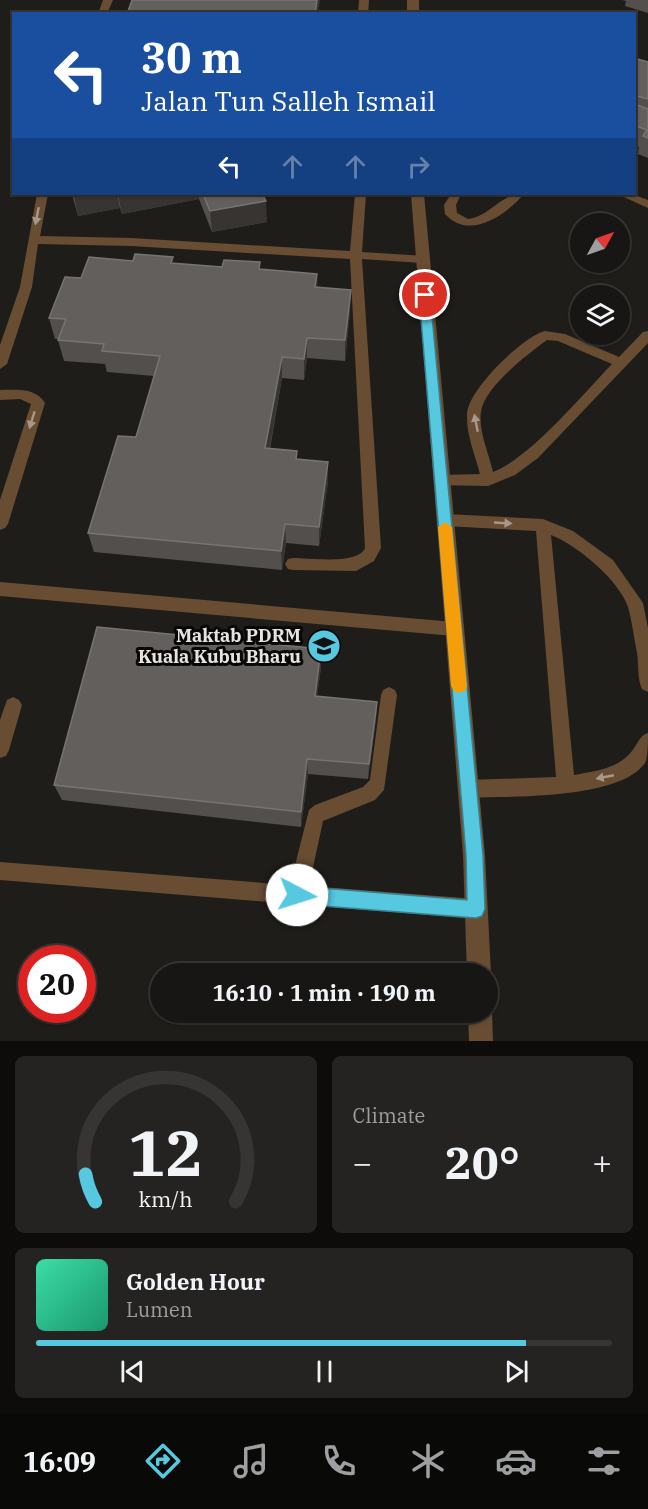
<!DOCTYPE html>
<html lang="en">
<head>
<meta charset="utf-8">
<style>
  :root { --surface:#171614; --page:#242322; --text:#f1f3f6; --muted:#9e9fa0; --line:#363534; --accent:#56c9e1 }
  body { margin:0; font-family:"IBM Plex Serif",serif; background:var(--page); color:var(--text); height:100vh; display:flex; flex-direction:column; font-size:22px; white-space:nowrap }
  * { box-sizing:border-box; margin:0 }
  p { font-size:20px; color:var(--muted) }
  .icon { flex:none; width:33px; height:33px; fill:none; stroke:currentColor; stroke-width:2; stroke-linecap:round; stroke-linejoin:round }
  .map { position:relative; height:1041px; overflow:hidden }
  .details { display:flex; flex-direction:column; gap:15px; padding:15px; background:#0d0c0b; flex:1 }
  .details>* { flex:none }
  .banner { position:absolute; left:12px; top:12px; width:624px; height:183px; border-radius:0px; box-shadow:0 2px 4px #0004,0 0 0 2px var(--line); background:#1a4fa0; color:#fff; overflow:hidden }
  .needle { width:39px; rotate:50deg }
  .fabs { position:absolute; left:570px; top:213px; display:grid; gap:12px }
  .fabs a { display:grid; place-items:center; width:60px; height:60px; border-radius:50%; background:var(--surface); box-shadow:0 2px 4px #0004,0 0 0 2px var(--line); font-size:30px }
  .speed { position:absolute; left:18px; top:945px; display:flex; gap:12px; font-size:30px; font-weight:700; text-align:center }
  .speed>* { display:grid; place-content:center; width:78px; height:78px; border-radius:50%; background:var(--surface); box-shadow:0 2px 4px #0004,0 0 0 2px var(--line); line-height:1 }
  .speed .limit { border:9px solid #d22; background:#fff; color:#111 }
  .pin { position:absolute; display:grid; place-items:center; width:51px; height:51px; color:#fff; margin:-26px; border:3px solid #fff; border-radius:50%; box-shadow:0 2px 6px #0007 }
  .me { position:absolute; width:66px; margin:-33px; rotate:95deg; stroke-linejoin:round; filter:drop-shadow(0 0 4px #0008) }
  .turn { display:flex; align-items:center; gap:21px; height:126px; padding:0 30px; font-size:27px }
  .turn .icon { width:78px; height:78px; stroke-width:2.5 }
  .turn b { display:block; font-size:42px; line-height:51px }
  .lanes { display:flex; align-items:center; height:57px; padding:0 30px; background:#0003; justify-content:center; gap:30px; direction:ltr }
  .lanes .off { opacity:.35 }
  .big { font-size:45px; font-weight:800; line-height:1.1 }
  .details .card { flex:1; display:flex; flex-direction:column; justify-content:center; gap:9px; min-width:0; padding:0 21px; border-radius:9px; background:var(--page) }
  .details .dial { align-items:center; gap:0 }
  .dial svg { height:156px; overflow:visible; fill:none; stroke:var(--line); stroke-width:7; stroke-linecap:round; text-anchor:middle }
  .dial text { fill:var(--text); stroke:none }
  .song { display:flex; align-items:center; gap:18px }
  .cover { width:72px; height:72px; border-radius:9px; background:linear-gradient(135deg,hsl(160 70% 55%),hsl(160 70% 35%)) }
  .played { height:6px; border-radius:3px; background:linear-gradient(90deg,var(--accent) 85%,var(--line) 85%) }
  .keys { display:flex; justify-content:space-around; direction:ltr }
  .heat { display:flex; justify-content:space-between; align-items:center; font-size:33px; direction:ltr }
  .details .tiles { flex:1; display:grid; gap:15px; grid-template-columns:1fr 1fr }
  .card:last-child { grid-column:span 2 }
  .trip { position:absolute; left:150px; top:963px; width:348px; height:60px; border-radius:30px; background:var(--surface); box-shadow:0 2px 4px #0004,0 0 0 2px var(--line); font-weight:800; line-height:60px; text-align:center }
  .menu { display:flex; height:96px; justify-content:space-around; align-items:center; background:#090908; color:var(--muted) }
  .menu .icon { width:42px; height:42px }
  .menu .active { color:var(--accent) }
  .menu b { font-size:27px; color:var(--text) }
  .map>svg:first-child { display:block }
  .lines { fill:none; stroke-linecap:round; stroke-linejoin:round }
  .lane { fill:#684d33; fill-rule:evenodd }
  .street { fill:#684d33; fill-rule:evenodd }
  .wall { fill:#524f4d }
  .shaded-wall { fill:#373432 }
  .building { fill:#625f5d; stroke:#777472; stroke-width:1.5 }
  .oneway { fill:#a7988b }
  .route { fill:#56c9e1; stroke:#388392; stroke-width:1.5 }
  .slow { fill:#f59e0b }
  .labels { text-anchor:middle; stroke-width:6; stroke-linejoin:round; paint-order:stroke }
  .poi-label { font-size:18px; font-weight:bold; fill:#e6e4e3; stroke:#080706; text-anchor:end }
</style>
</head>
<body>
<div class="map">
<svg width="648" height="1041" viewBox="0 0 648 1041">
  <rect width="100%" height="100%" fill="#1f1d1a"/>
  <g class="lines">
    <g class="lane">
      <path d="M103,0H113L107,14H98Z"/>
      <path d="M359,0H369L368,14H358Z"/>
      <path d="M37,194H48L40,236L131,238L350,251L355,194H366L362,252L426,256V262L422,263L362,259L381,548L374,561L356,571L293,570L288,569L285,564L288,559L293,558C310,558 358,565 365,548L350,259L131,246L38,244L32,287L7,364L0,369V345L20,287Z"/>
      <path d="M451,194H461L456,205L457,213L468,219C490,217 502,192 524,194C506,215 469,241 445,214L444,205Z"/>
      <path d="M617,194H632L648,200V208Z"/>
      <path d="M545,331L565,334L619,357L643,332L648,331V343L538,458L515,475L488,486L436,485L434,481L436,477L441,475L480,474C475,455 466,434 467,414C468,390 522,337 545,331ZM547,340L558,341L612,364C582,395 531,457 493,472C489,454 478,430 481,412C484,387 528,354 547,340Z"/>
      <path d="M0,390C16,390 35,387 45,403L8,524L5,528L0,530V500L31,404L20,399L0,400Z"/>
      <path d="M445,514L543,519L573,531L613,560L643,603L648,628V692L642,689C637,678 639,665 637,653C634,638 632,621 628,607C619,580 577,545 551,535L574,775C595,771 618,769 632,751C638,744 639,736 648,733C648,741 648,753 646,761C624,800 509,796 468,798L462,795L459,789L462,783L468,780L556,777L536,531L445,526L440,524L438,520L440,516Z"/>
      <path d="M0,582L454,622L460,624L462,629L460,634L454,636L0,596Z"/>
      <path d="M389,687L395,690L397,695L384,790L375,800L323,821L309,886L476,899L483,902L486,909L483,916L476,919L0,880V862L290,885L309,810L315,805L363,787L370,780L381,695L383,690Z"/>
      <path d="M13,697L19,700L22,705L9,750L6,756L0,758V720L7,700Z"/>
    </g>
    <g class="street">
      <rect x="407" y="0" width="12" height="14"/>
      <path d="M411,194H424L485,855L491,974L488,982V974H467L463,855Z"/>
      <path d="M488,1003L492,1012L493,1041H469L468,1012H488Z"/>
    </g>
  </g>
  <g class="wall">
    <path d="M622,0H648V13L625,6L626,1Z"/>
    <path d="M634,58L648,62V158L638,154L639,147L634,145Z"/>
    <path d="M72,194H262L267,222L212,232L199,199L122,214L120,208L78,216Z"/>
    <path d="M133,261L261,270L317,288L350,311L345,361L307,358L304,380L282,378L270,449L297,451V459L328,462V481L319,546L286,543L282,570L94,552L88,533L136,437L154,376L107,372L105,364L64,361L58,340V339H55L49,318L81,278Z"/>
    <path d="M321,667L317,696L377,702L376,719L368,779L308,774L301,827L62,800L54,785Z"/>
  </g>
  <g class="shaded-wall">
    <path d="M317,0H320L318,14H315Z"/>
    <path d="M82,194H117L120,208L78,216L74,195Z"/>
    <path d="M118,194H199V199L122,214Z"/>
    <path d="M266,201L267,222L212,232L210,211Z"/>
    <path d="M317,274L318,294L315,287Z"/>
    <path d="M351,290L350,311L345,361V340Z"/>
    <path d="M307,338V358L304,380V359Z"/>
    <path d="M282,357V378L266,468L265,448Z"/>
    <path d="M328,462V481L319,546V527Z"/>
    <path d="M285,524L286,543L282,570L281,551Z"/>
    <path d="M321,649V667L315,713V696Z"/>
    <path d="M377,702L376,719L368,779L369,764Z"/>
    <path d="M307,759L308,774L301,827V812Z"/>
  </g>
  <g class="building">
    <path d="M132,0H317L315,14H127Z"/>
    <path d="M634,58L648,62V99L637,96V105L648,109V138L643,136L647,130L634,125Z"/>
    <path d="M203,194H262L266,201L210,211Z"/>
    <path d="M135,254L173,257L171,263L222,267L224,260L260,262L259,269L317,274L315,287L351,290L345,340L307,338L304,359L282,357L265,448L297,451L296,459L328,462L319,527L285,524L281,551L88,533L118,436L136,437L160,356L102,351L104,344L58,340L66,319L49,318L65,277L81,278L89,257L133,261Z"/>
    <path d="M97,627L321,649L315,696L377,702L369,764L307,759L301,812L54,785Z"/>
  </g>
  <defs><path id="oneway-solid" d="M-6-.8H1V-3.2L6.5 0L1 3.2V.8H-6Z" transform="scale(1.5)"/></defs>
  <g class="oneway">
    <use href="#oneway-solid" transform="translate(37 216) rotate(101)"/>
    <use href="#oneway-solid" transform="translate(32 420) rotate(107)"/>
    <use href="#oneway-solid" transform="translate(476 423) rotate(-101)"/>
    <use href="#oneway-solid" transform="translate(503 523) rotate(3)"/>
    <use href="#oneway-solid" transform="translate(605 777) rotate(169)"/>
  </g>
  <path class="route" d="M425,291L430,295L483,855L485,909L482,916L476,918L297,904L291,901L289,895L291,889L297,886L467,900L466,855L419,295Z"/>
  <path class="slow" d="M445,522L452,527L467,686L465,691L459,693L454,691L451,686L438,527Z"/>
  <defs>
    <symbol id="university-disc" viewBox="-11 -11 22 22"><circle r="9.5" fill="#56c9e1" stroke="#080706"/><path d="M0-5L7-2L0 1L-7-2ZM-4 1L0 2.5L4 1V4Q0 6-4 4Z" fill="#111"/></symbol>
  </defs>
  <g fill-rule="evenodd">
    <use href="#university-disc" x="305" y="627" width="38" height="38"/>
  </g>
  <g class="labels">
    <g class="poi-label">
      <text x="301" y="642">Maktab PDRM<tspan x="301" dy="21">Kuala Kubu Bharu</tspan></text>
    </g>
  </g>
</svg>
<div class="fabs">
<a><svg class="needle" viewBox="-14 -14 28 28"><path d="M0-13l5 13h-10z" fill="#e53935"/><path d="M0 13l5-13h-10z" fill="#9e9fa0"/></svg></a>
<a><svg class="icon" aria-label="layers" viewBox="0 0 24 24"><path d="M12 4l9 5-9 5-9-5zM3 14l9 5 9-5"/></svg></a>
</div>
<div class="speed"><div class="limit">20</div></div>
<div class="pin" style="left:425px;top:295px;background:#d93025"><svg class="icon" aria-label="arrive" viewBox="0 0 24 24"><path d="M6 21V4h12l-3 4 3 4H6"/></svg></div>
<svg class="me" style="left:297px;top:895px" viewBox="-20 -20 40 40"><circle r="19" fill="#fff"/><path d="M0-13L10 11 0 6-10 11z" fill="#56c9e1"/></svg>
<div class="trip">16:10 · 1 min · 190 m</div>
<div class="banner">
<div class="turn"><svg class="icon" aria-label="left" viewBox="0 0 24 24"><path d="M17 20v-9H6M10 6l-5 5 5 5"/></svg><div><b>30 m</b>Jalan Tun Salleh Ismail</div></div>
<div class="lanes"><svg class="icon" aria-label="left" viewBox="0 0 24 24"><path d="M17 20v-9H6M10 6l-5 5 5 5"/></svg><svg class="icon off" aria-label="ahead" viewBox="0 0 24 24"><path d="M12 20V5M6 11l6-6 6 6"/></svg><svg class="icon off" aria-label="ahead" viewBox="0 0 24 24"><path d="M12 20V5M6 11l6-6 6 6"/></svg><svg class="icon off" aria-label="right" viewBox="0 0 24 24"><path d="M7 20v-9h11M14 6l5 5-5 5"/></svg></div>
</div>
</div>
<section class="details">
<div class="tiles">
<div class="card dial"><svg viewBox="0 0 100 80">
<path d="M14 69A42 42 0 1 1 86 69"/>
<path d="M14 69A42 42 0 0 1 9 55" stroke="#56c9e1"/>
<text x="50" y="56" font-size="32" font-weight="700">12</text>
<text x="50" y="72" font-size="11">km/h</text>
</svg></div>
<div class="card"><p>Climate</p>
<div class="heat"><a>−</a><b class="big">20°</b><a>+</a></div>
</div>
<div class="card">
<div class="song"><i class="cover"></i><div><b>Golden Hour</b><p>Lumen</p></div></div>
<div class="played"></div>
<div class="keys"><svg class="icon" aria-label="previous" viewBox="0 0 24 24"><path d="M18 5L8 12l10 7zM5 5v14"/></svg><svg class="icon" aria-label="pause" viewBox="0 0 24 24"><path d="M8 5v14M16 5v14"/></svg><svg class="icon" aria-label="next" viewBox="0 0 24 24"><path d="M6 5l10 7-10 7zM19 5v14"/></svg></div>
</div>
</div>
</section>
<nav class="menu">
<b>16:09</b>
<svg class="icon active" aria-label="directions" viewBox="0 0 24 24"><path d="M12 3l9 9-9 9-9-9zM9 14v-3h6M13 9l2 2-2 2"/></svg>
<svg class="icon" aria-label="music" viewBox="0 0 24 24"><path d="M9 18V5l10-2v13"/><circle cx="6" cy="18" r="3"/><circle cx="16" cy="16" r="3"/></svg>
<svg class="icon" aria-label="phone" viewBox="0 0 24 24"><path d="M5 4h4l2 5-3 2q2 4 5 5l2-3 5 2v4C11 20 4 13 5 4z"/></svg>
<svg class="icon" aria-label="climate" viewBox="0 0 24 24"><path d="M12 3v18M4 7l16 10M4 17L20 7"/></svg>
<svg class="icon" aria-label="car" viewBox="0 0 24 24"><path d="M5 17H2v-5l4-1 3-4h7l3 4 3 1v5h-3M9 17h6M6 11h13"/><circle cx="7" cy="17" r="2"/><circle cx="17" cy="17" r="2"/></svg>
<svg class="icon" aria-label="filters" viewBox="0 0 24 24"><path d="M4 7h16M4 17h16"/><circle cx="9" cy="7" r="2"/><circle cx="15" cy="17" r="2"/></svg>
</nav>
</body>
</html>
